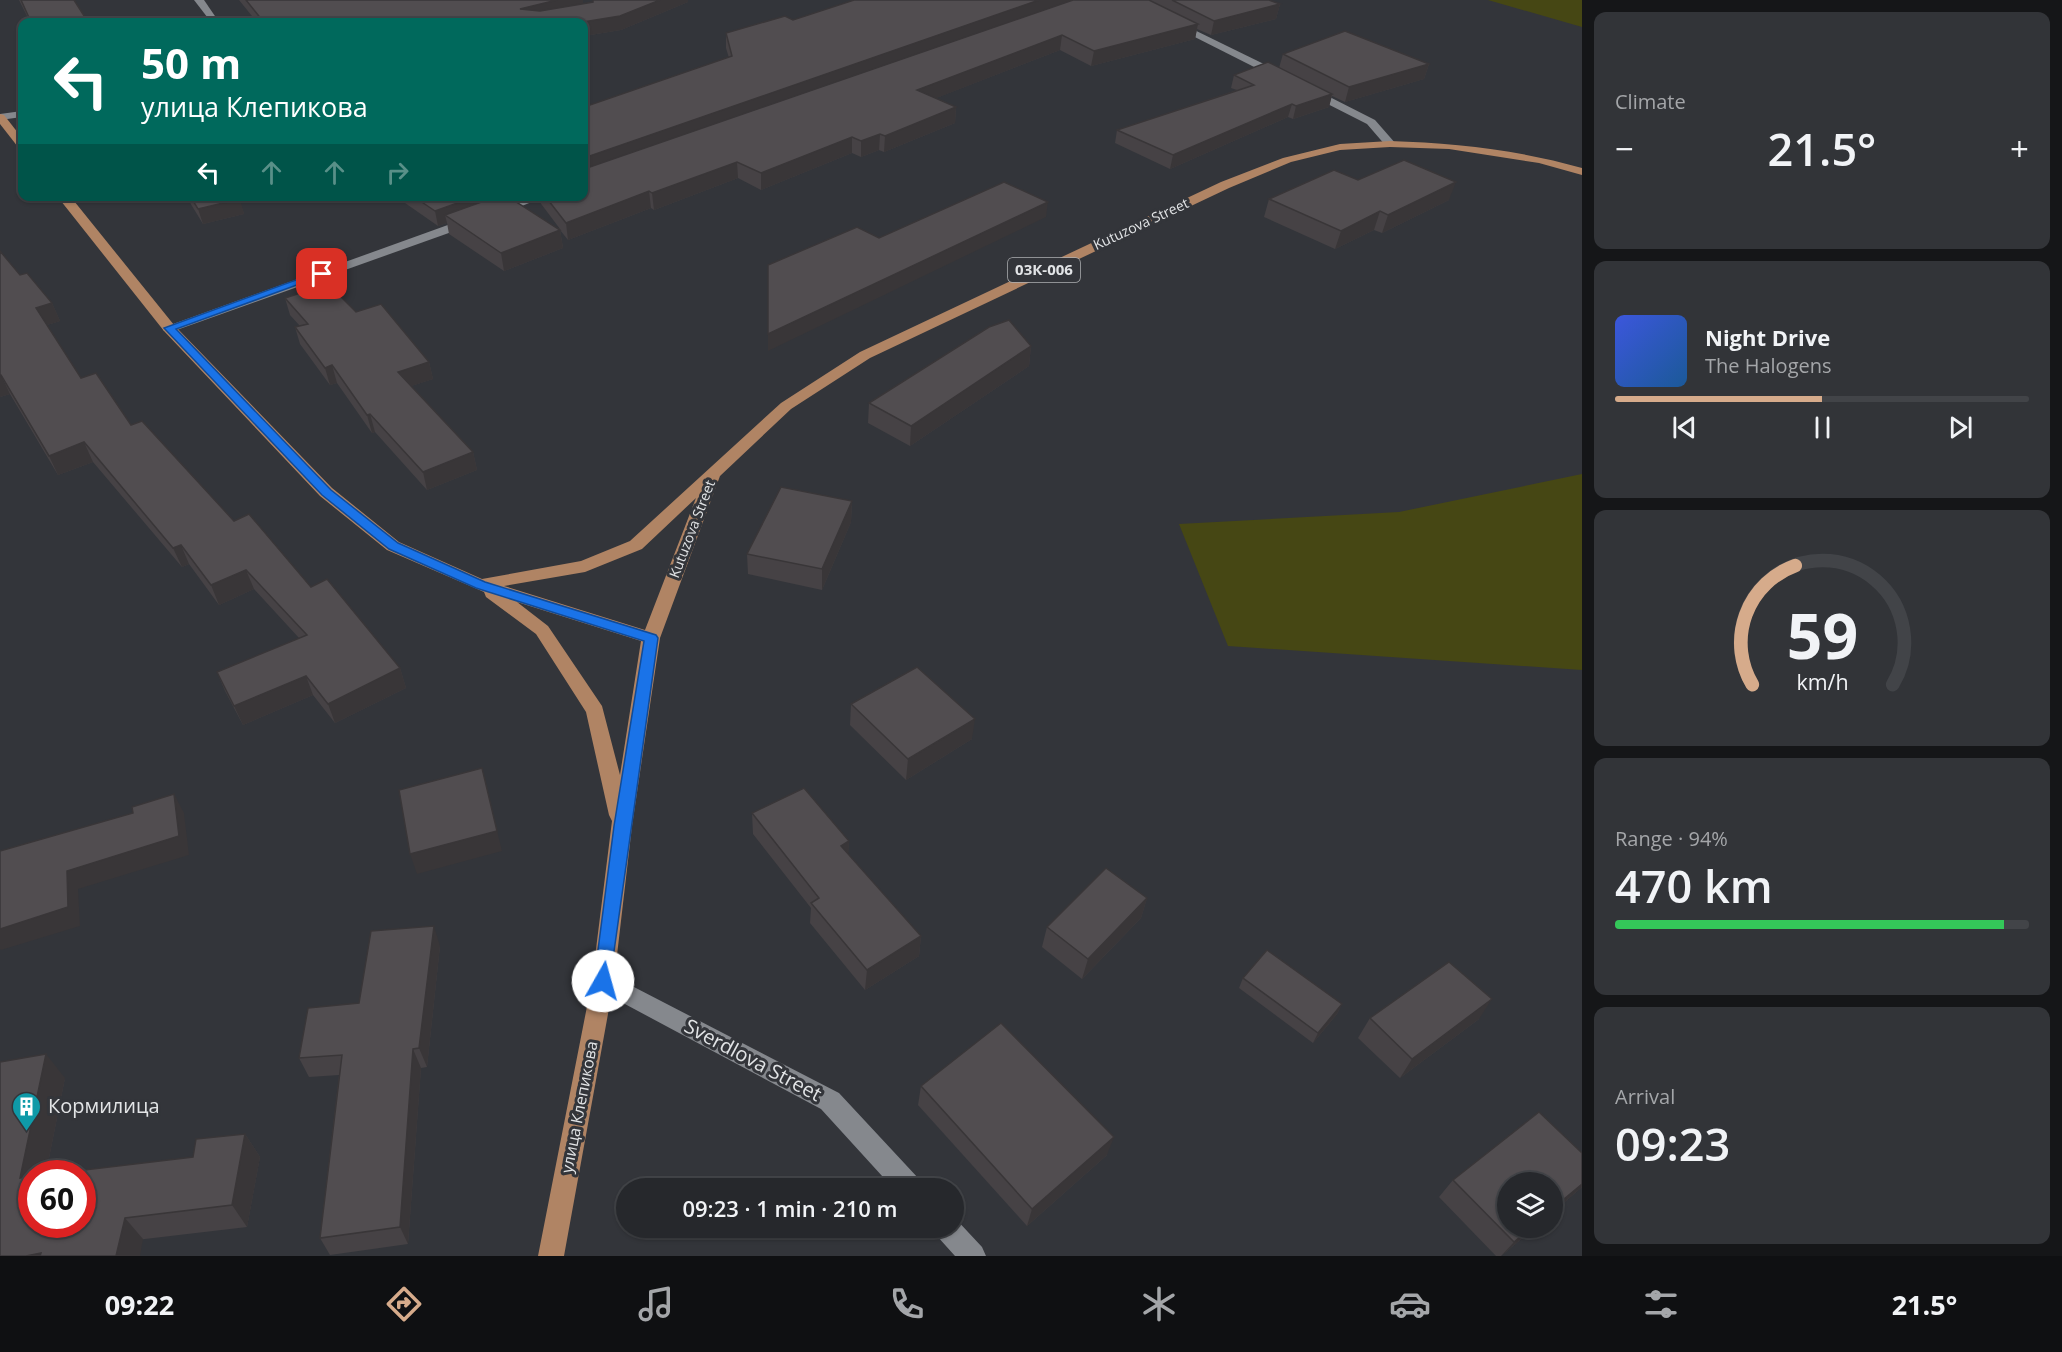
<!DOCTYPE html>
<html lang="en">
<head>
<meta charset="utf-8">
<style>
  :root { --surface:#26282c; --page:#323438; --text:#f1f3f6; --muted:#a4a6a9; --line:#424448; --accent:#d6ab8b }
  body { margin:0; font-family:"Open Sans",sans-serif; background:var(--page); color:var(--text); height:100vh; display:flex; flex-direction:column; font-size:22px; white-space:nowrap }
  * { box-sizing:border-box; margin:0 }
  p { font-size:20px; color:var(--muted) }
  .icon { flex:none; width:33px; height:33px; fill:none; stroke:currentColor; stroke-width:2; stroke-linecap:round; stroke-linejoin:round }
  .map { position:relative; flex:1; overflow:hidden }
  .panel { display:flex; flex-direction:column; gap:12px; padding:12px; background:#151618; width:480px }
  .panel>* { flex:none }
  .guide { position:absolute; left:18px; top:18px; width:570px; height:183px; border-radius:12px; box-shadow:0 2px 4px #0004,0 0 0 2px var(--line); background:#00695c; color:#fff; overflow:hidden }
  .fabs { position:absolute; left:1497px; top:1172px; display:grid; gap:12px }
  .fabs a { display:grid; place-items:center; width:66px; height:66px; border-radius:50%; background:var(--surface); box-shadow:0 2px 4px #0004,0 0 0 2px var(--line); font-size:30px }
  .speed { position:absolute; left:18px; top:1160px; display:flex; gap:12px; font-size:30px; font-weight:700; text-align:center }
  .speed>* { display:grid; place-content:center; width:78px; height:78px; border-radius:50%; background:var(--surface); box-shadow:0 2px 4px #0004,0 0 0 2px var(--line); line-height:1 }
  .speed .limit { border:9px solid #d22; background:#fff; color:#111 }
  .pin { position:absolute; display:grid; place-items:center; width:51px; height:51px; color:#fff; margin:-26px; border-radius:12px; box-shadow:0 3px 9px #0006 }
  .me { position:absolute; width:66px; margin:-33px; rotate:7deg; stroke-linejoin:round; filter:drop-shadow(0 0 4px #0008) }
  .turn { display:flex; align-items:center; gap:21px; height:126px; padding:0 24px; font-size:27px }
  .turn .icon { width:78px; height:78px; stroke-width:2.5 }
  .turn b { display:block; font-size:42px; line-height:51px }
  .lanes { display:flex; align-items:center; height:57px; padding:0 24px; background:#0003; justify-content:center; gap:30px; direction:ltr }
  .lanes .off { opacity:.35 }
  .big { font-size:45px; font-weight:600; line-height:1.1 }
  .panel .widget { flex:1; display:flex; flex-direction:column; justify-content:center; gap:9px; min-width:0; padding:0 21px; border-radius:12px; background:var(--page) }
  .panel .dial { align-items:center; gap:0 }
  .dial svg { height:156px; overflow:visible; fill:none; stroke:var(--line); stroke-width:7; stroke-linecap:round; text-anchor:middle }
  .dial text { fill:var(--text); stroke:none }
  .song { display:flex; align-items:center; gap:18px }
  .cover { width:72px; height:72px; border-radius:9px; background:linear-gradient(135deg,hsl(230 70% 55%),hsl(210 70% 35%)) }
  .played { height:6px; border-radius:3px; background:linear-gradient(90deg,var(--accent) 50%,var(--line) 50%) }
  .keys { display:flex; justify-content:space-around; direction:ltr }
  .heat { display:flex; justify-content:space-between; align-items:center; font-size:33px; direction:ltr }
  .charge { height:9px; border-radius:4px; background:linear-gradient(90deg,#34c759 94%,var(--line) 0) }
  .trip { position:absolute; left:616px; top:1178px; width:348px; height:60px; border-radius:30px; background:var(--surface); box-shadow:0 2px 4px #0004,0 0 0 2px var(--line); font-weight:600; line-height:60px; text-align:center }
  .tabs { display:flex; height:96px; justify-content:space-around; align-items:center; background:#0f1012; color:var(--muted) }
  .tabs .icon { width:42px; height:42px }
  .tabs .current { color:var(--accent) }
  .tabs b { font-size:27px; color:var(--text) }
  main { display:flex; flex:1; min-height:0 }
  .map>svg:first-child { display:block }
  .green { fill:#464714 }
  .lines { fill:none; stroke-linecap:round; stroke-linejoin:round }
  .minor { fill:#85888d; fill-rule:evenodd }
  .major { fill:#b08464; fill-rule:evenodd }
  .wall { fill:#464245 }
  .shaded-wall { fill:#393638 }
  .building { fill:#514d50; stroke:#393638; stroke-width:1.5 }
  .route { fill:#1a73e8; stroke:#114b97; stroke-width:1.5 }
  .labels { text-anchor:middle; stroke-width:6; stroke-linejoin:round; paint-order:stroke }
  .far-street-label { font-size:14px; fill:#e2e4e6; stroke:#33353a }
  .shield { fill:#33353a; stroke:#aeb0b2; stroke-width:1.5 }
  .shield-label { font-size:15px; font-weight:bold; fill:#e2e4e6 }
  .street-label { font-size:16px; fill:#e2e4e6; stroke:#33353a }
  .near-street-label { font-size:20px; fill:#e2e4e6; stroke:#33353a }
  .near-poi-label { font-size:20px; fill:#e2e4e6; stroke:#33353a; text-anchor:start }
</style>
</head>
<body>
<main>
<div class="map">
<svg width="1582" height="1256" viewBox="0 0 1582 1256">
  <rect width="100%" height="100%" fill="#33353a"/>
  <g class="green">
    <path d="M1488,0H1582V27Z"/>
    <path d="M1582,474V670L1228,646L1179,524L1399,512Z"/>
  </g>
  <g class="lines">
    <g class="minor">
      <path d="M194,0H204L219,22H211Z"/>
      <path d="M1176,21L1284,74L1285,76L1276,78L1173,26L1171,24Z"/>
      <path d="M1304,88H1312L1375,120L1396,144L1386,146L1367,124L1304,92Z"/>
      <path d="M22,111V117L0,120V114Z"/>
      <path d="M527,196H546L500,215L490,212Z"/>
      <path d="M470,217L474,218V224L174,331H164L162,328Z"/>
      <path d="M603,971L839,1093L919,1179L923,1188H893L821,1109L595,988L592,981L595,974Z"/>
      <path d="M954,1217L982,1247L986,1256H955L937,1236L933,1227H954Z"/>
    </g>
    <g class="major">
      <path d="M0,114L4,115L22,138V148L18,147L0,124Z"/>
      <path d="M1390,141C1455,143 1519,150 1582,168V175L1539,163L1449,149L1390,147L1340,150L1291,162L1229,188L870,358L791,409L720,476L660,638L632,826L614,981L564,1256H538L592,981L612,821L609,815L586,712L536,634L486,597L484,592L387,550L320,496L164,331L57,196H70L174,325L332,488L399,542L482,579L581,561L630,541L781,403L860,352L1221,182L1283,158L1340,144ZM696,498L645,630L504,586L585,572L642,549ZM517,602L641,641L620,775L602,706L548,626Z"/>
    </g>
  </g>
  <g class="wall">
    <path d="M19,0H74L88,22H30Z"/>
    <path d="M239,0H583V4L688,2L621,30L584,36V22L256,21Z"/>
    <path d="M854,0H1269L1280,4L1276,19L1211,35L1197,29L1195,39L1091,66L1060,50L936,98L956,107L955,123L884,152L879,150L861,157L852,153L761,190L738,178L654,210L651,208L568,240L560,230L563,248L504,271L449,234L447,223L438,226L395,196H494V198L560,229L539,201L538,196H584L729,58L726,48V33L793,20Z"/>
    <path d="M1283,54L1429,64L1424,79L1345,102L1332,96L1329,107L1293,119L1288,117L1170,169L1115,143L1117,130L1237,90L1231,88L1234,75L1279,68Z"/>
    <path d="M1358,180L1449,200L1382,233L1374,230L1335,249L1264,217L1269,199Z"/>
    <path d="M186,196H238L244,214L203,224Z"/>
    <path d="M20,275L52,303L60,321L47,325L81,378L234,521L311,587L400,668L406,688L335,723L313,695L243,725L225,691L217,672L299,638L254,589L219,605L189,564L182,567L93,462L58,475L10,394L0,397Z"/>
    <path d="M285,298L356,312L429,362L433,379L411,386L473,452L477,470L427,490L375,432L372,433L337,383L330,385L300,344L295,327L300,326L290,315Z"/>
    <path d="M1031,346L1029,366L910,446L868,423L869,403Z"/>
    <path d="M852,501L851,522L822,590L748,574L747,554Z"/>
    <path d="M851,704L972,739L906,780L850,725Z"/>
    <path d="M752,813L849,841L848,854L921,936L919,956L865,990L810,923L811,908L753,834Z"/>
    <path d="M1147,898L1141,918L1082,979L1042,947L1047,927Z"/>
    <path d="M440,946L427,1067L421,1068L408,1244L330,1255L320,1238L339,1075L309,1077L299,1058L359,1003Z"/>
    <path d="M1243,978L1342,1004L1337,1014L1313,1043L1239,988Z"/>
    <path d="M1370,1018L1479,1019L1400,1078L1358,1038Z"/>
    <path d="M65,1078L46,1173H32V1224L193,1157L245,1134L260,1157L247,1227L0,1256Z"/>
    <path d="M921,1086L1107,1155L1027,1226L918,1105Z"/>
    <path d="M1582,1153V1187L1552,1213V1182L1508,1227H1536L1501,1256H1496L1439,1197L1453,1180Z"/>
  </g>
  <g class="shaded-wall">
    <path d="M557,0H583V7L522,22L520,9Z"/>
    <path d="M660,0H688V2L621,30L584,36V22Z"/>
    <path d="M1039,0H1087L584,175V158Z"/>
    <path d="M1280,4L1276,19L1211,35L1214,21Z"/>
    <path d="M1198,24L1195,39L1091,66L1094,51Z"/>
    <path d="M1062,35L1060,50L916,106L917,90Z"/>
    <path d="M1429,64L1424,79L1345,102L1349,87Z"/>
    <path d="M1332,94L1329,107L1293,119L1296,106Z"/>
    <path d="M1292,104L1288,117L1170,169L1173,155Z"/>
    <path d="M956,107L955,123L884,152L885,136Z"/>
    <path d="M880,134L879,150L861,157V141Z"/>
    <path d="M852,137V153L761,190V173Z"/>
    <path d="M737,162L738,178L654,210L652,193Z"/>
    <path d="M1456,182L1449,200L1382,233L1388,215Z"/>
    <path d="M649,191L651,208L568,240L566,223Z"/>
    <path d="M477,196H494L495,205L445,215L447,223L438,226L435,211Z"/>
    <path d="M240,199L244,214L203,224L198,209Z"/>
    <path d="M1048,202L1046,217L768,351V334Z"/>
    <path d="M1380,211L1374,230L1335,249L1341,231Z"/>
    <path d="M560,230L563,248L504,271L501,253Z"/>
    <path d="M52,303L60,321L44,326L36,308Z"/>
    <path d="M1031,346L1029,366L910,446L911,426Z"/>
    <path d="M429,362L433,379L402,389L398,372Z"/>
    <path d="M332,365L337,383L330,385L325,368Z"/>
    <path d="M0,375H1L10,394L0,397Z"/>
    <path d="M370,414L375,432L372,433L367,415Z"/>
    <path d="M84,442L93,462L58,475L49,456Z"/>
    <path d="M473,452L477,470L427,490L423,472Z"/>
    <path d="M852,501L851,522L822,590V569Z"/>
    <path d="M181,545L189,564L182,567L173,548Z"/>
    <path d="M246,570L254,589L219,605L211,585Z"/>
    <path d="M400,668L406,688L335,723L328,704Z"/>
    <path d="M306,676L313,695L243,725L234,706Z"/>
    <path d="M975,719L972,739L906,780L908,759Z"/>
    <path d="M482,768L502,851L417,874L410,854Z"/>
    <path d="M174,794L184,813L189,855L78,889L80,926L1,950L0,949V929L67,871Z"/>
    <path d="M849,841L848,862L841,846Z"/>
    <path d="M1147,898L1141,918L1082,979L1088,959Z"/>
    <path d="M434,926L440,946L427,1067L419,1048Z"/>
    <path d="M921,936L919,956L865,990L867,970Z"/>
    <path d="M1492,999L1479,1019L1400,1078L1412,1059Z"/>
    <path d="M1342,1004L1337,1014L1313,1043L1318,1033Z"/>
    <path d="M413,1049L421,1068L408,1244L400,1227Z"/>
    <path d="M46,1054L65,1078L46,1173H32V1190L20,1178Z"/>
    <path d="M245,1134L260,1157L247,1227L232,1205Z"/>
    <path d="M1114,1137L1107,1155L1027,1226L1032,1209Z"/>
    <path d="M1582,1184V1187L1552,1213V1209Z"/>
    <path d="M125,1218L143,1239L140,1256H116Z"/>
    <path d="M1532,1227H1536L1501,1256L1514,1242Z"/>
    <path d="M41,1253L44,1256H26Z"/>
  </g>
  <g class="building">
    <path d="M21,0H74L88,22H31Z"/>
    <path d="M246,0H557L520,9L540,11L593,2V0H660L620,16L583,22H247L262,20Z"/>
    <path d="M854,0H1039L584,158V107L732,56L726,33L785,16L793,20Z"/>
    <path d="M1073,0H1149L1198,24L1094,51L1062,35L917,90L956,107L885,136L880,134L861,141L852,137L761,173L737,162L652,193L649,191L566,223L545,196H584V169Z"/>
    <path d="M1172,0H1269L1280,4L1214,21Z"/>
    <path d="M1345,31L1429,64L1349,87L1283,54Z"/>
    <path d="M1268,62L1332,94L1296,106L1292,104L1173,155L1117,130L1254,85L1234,75Z"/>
    <path d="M1404,160L1456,182L1388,215L1380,211L1341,231L1269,199L1334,170L1358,180Z"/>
    <path d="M1004,182L1048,202L768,334V265L857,227L879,238Z"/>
    <path d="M190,196H238L240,199L198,209Z"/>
    <path d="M413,196H477L435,211Z"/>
    <path d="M498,196H507L560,230L501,253L445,215Z"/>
    <path d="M0,251L20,275L27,273L52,303L36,308L81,378L96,373L131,425L142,421L234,521L249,514L311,587L327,579L400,668L328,704L306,676L234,706L217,672L307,635L246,570L211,585L181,545L173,548L84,442L49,456L1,375H0Z"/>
    <path d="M328,284L356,312L381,304L429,362L398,372L473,452L423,472L370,414L367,415L332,365L325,368L295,327L308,324L285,298Z"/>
    <path d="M1009,320L1031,346L911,426L869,403L989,327Z"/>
    <path d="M781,487L852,501L822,569L747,554Z"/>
    <path d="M917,667L975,719L908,759L851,704Z"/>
    <path d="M482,768L497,831L410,854L399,790Z"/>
    <path d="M804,788L849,841L841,846L921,936L867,970L811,903L819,898L752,813Z"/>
    <path d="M174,794L179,836L67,871L68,907L0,929V851L133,813L132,807Z"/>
    <path d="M1106,868L1147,898L1088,959L1047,927Z"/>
    <path d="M434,926L419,1048L413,1049L400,1227L320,1238L342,1055L299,1058L308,1008L359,1003L371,931Z"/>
    <path d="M1267,950L1342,1004L1318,1033L1243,978Z"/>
    <path d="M1449,962L1492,999L1412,1059L1370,1018Z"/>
    <path d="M1001,1023L1114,1137L1032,1209L921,1086Z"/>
    <path d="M46,1054L20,1178L32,1176V1224H82V1173H59L193,1157L196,1139L245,1134L232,1205L125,1218L116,1256H40L41,1253L26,1256H0V1062Z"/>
    <path d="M1539,1112L1582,1153V1184L1552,1209V1182H1508V1227H1532L1514,1242L1453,1180Z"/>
  </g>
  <path class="route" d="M318,272L327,274L176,329L331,490L398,543L485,582L656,635L658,638L609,987L603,989L597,987L594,981L614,826L644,641L476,588L389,549L322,495L164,328Z"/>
  <defs>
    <symbol id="building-pin" viewBox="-11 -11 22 30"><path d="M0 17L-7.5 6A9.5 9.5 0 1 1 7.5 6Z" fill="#0f9aa8" stroke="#33353a"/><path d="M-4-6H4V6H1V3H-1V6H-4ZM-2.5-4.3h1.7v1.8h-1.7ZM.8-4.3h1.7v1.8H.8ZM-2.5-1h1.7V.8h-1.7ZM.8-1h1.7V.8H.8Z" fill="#fff"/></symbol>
  </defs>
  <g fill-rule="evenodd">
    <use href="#building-pin" x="10" y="1090" width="33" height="45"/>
  </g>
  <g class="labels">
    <g class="far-street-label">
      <text transform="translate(1141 224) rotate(-25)" y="5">Kutuzova Street</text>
      <text transform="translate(692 529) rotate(-69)" y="5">Kutuzova Street</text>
    </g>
    <rect class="shield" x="1008" y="258" width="72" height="24" rx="4.5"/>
    <g class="shield-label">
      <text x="1044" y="275">03К-006</text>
    </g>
    <g class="street-label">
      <text transform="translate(579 1107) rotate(-79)" y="6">улица Клепикова</text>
    </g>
    <g class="near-street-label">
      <text transform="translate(753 1060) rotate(28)" y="7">Sverdlova Street</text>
    </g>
    <g class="near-poi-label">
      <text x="48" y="1113">Кормилица</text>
    </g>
  </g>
</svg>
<div class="fabs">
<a><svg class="icon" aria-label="layers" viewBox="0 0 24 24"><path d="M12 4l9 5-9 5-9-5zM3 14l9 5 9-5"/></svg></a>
</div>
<div class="speed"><div class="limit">60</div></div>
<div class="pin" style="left:322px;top:274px;background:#d93025"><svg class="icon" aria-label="arrive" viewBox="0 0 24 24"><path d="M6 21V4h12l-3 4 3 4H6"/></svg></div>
<svg class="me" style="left:603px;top:981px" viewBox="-20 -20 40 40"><circle r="19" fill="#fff"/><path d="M0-13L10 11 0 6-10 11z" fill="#1a73e8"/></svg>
<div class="trip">09:23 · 1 min · 210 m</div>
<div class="guide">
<div class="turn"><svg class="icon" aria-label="left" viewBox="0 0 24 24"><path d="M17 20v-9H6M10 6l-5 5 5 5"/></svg><div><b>50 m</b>улица Клепикова</div></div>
<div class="lanes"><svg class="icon" aria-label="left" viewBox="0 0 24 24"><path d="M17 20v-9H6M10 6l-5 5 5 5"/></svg><svg class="icon off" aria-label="ahead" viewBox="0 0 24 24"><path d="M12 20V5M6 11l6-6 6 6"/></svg><svg class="icon off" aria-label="ahead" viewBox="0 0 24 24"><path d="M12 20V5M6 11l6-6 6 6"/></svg><svg class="icon off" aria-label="right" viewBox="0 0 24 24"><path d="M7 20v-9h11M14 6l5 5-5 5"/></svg></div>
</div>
</div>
<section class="panel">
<div class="widget"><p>Climate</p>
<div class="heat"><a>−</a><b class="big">21.5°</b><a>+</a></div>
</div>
<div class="widget">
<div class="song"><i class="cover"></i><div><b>Night Drive</b><p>The Halogens</p></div></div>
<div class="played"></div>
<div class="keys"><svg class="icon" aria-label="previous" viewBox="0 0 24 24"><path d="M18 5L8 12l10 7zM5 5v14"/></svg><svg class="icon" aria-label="pause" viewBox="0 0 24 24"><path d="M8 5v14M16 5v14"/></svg><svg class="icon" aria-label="next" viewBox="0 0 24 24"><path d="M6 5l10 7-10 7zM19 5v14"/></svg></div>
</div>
<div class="widget dial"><svg viewBox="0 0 100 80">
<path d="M14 69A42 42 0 1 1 86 69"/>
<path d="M14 69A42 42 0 0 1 36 8" stroke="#d6ab8b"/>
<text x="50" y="56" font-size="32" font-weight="700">59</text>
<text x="50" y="72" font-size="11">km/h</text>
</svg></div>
<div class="widget"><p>Range · 94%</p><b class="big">470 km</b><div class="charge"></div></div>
<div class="widget"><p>Arrival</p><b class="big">09:23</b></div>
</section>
</main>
<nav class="tabs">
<b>09:22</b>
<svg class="icon current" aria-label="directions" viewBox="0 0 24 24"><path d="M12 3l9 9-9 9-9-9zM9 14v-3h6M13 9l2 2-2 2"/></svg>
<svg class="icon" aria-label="music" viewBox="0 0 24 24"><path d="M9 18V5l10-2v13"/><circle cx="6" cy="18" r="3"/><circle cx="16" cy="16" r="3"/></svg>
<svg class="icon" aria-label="phone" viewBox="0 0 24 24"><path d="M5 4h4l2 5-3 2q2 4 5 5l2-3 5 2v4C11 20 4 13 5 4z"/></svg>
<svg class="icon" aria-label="climate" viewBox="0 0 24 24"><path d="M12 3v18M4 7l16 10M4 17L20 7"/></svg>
<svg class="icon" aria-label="car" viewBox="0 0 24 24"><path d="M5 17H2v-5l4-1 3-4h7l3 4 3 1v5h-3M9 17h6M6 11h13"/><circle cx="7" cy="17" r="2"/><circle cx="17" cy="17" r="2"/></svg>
<svg class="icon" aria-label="filters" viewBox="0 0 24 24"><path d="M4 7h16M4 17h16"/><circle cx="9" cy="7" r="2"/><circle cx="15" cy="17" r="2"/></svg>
<b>21.5°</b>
</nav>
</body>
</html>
